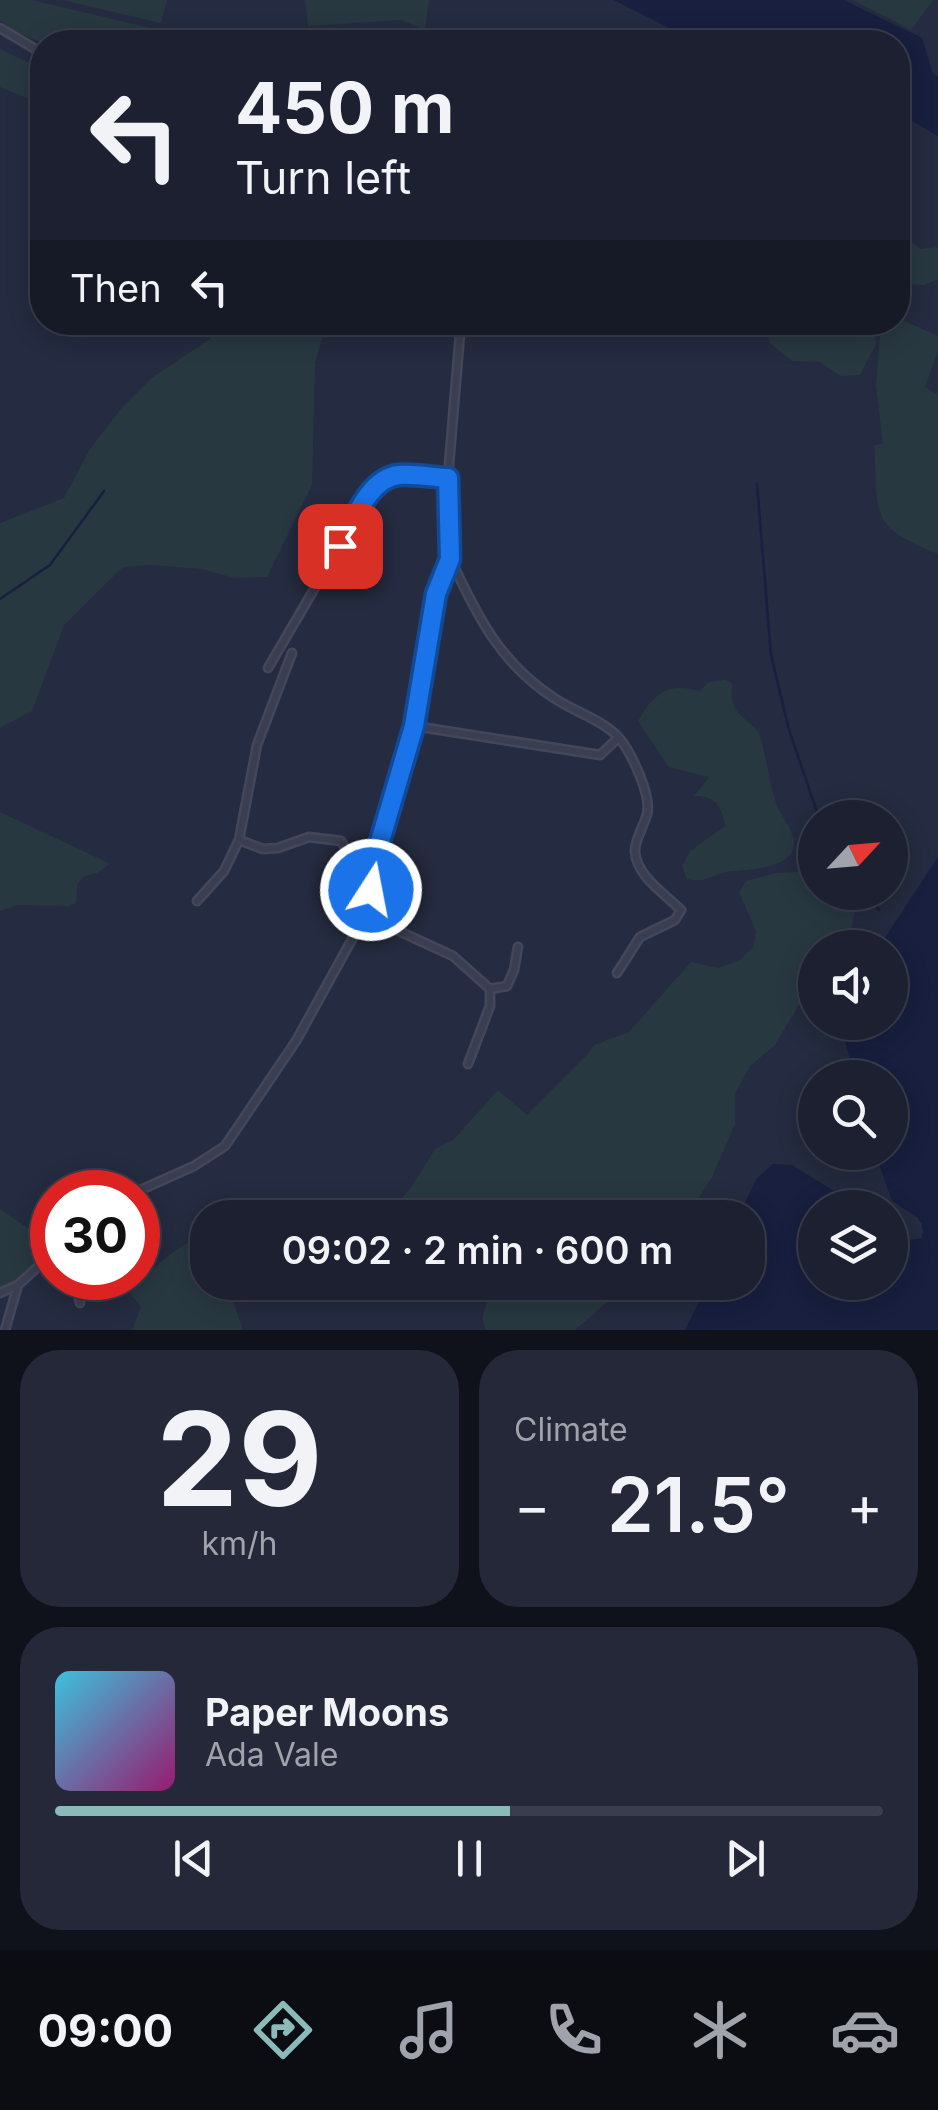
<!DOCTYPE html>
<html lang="en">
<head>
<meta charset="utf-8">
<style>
  :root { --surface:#1c2030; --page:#252838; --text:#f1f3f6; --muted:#a0a3ab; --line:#3a3e4c; --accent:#8bbbb9 }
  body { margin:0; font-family:Inter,sans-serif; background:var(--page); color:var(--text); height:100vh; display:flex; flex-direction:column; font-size:38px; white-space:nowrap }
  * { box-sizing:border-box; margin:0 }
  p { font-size:32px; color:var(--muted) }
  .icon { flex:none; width:55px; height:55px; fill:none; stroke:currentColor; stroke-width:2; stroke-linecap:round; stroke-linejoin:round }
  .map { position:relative; height:1330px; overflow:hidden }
  .side { display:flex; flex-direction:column; gap:20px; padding:20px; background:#0f121a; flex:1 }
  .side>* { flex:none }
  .guide { position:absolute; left:30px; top:30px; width:880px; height:305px; border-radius:40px; box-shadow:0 5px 25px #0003,0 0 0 2px var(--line); background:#1c2030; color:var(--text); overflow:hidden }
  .needle { width:65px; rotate:64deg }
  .controls { position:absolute; left:798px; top:800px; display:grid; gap:20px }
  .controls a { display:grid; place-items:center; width:110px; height:110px; border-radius:50%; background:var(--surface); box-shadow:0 5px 25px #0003,0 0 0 2px var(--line); font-size:50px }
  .speed { position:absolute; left:30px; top:1170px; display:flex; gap:20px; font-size:50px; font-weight:700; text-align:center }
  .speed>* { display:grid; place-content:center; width:130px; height:130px; border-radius:50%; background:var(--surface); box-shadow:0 5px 25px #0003,0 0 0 2px var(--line); line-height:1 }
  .speed .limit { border:15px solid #d22; background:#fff; color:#111 }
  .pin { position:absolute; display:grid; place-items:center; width:85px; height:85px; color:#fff; margin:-42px; border-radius:20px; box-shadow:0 5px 15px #0006 }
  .me { position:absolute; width:110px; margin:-55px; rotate:11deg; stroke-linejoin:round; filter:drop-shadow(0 0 8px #0008) }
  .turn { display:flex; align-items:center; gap:35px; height:210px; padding:0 40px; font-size:45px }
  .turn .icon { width:130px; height:130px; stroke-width:2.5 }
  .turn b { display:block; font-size:70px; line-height:85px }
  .then { display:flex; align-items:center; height:95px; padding:0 40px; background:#0003; gap:20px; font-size:38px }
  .big { font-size:75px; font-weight:600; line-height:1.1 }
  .side .tile { flex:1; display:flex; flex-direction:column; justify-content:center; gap:15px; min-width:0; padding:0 35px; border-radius:40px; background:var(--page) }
  .side .dial { align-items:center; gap:0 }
  .dial b { font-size:130px; line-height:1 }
  .song { display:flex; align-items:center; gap:30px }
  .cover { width:120px; height:120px; border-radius:15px; background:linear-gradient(135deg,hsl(190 70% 55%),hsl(320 70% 35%)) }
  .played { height:10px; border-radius:5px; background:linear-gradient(90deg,var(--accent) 55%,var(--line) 55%) }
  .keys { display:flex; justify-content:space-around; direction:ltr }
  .heat { display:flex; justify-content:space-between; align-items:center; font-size:55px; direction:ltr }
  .side .tiles { flex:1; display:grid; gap:20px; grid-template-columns:1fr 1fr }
  .tile:last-child { grid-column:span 2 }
  .trip { position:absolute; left:190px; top:1200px; width:575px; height:100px; border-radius:40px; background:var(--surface); box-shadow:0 5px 25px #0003,0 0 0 2px var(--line); font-weight:600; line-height:100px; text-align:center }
  .dock { display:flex; height:160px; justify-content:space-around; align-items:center; background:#0b0d13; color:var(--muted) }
  .dock .icon { width:70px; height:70px }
  .dock .on { color:var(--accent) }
  .dock b { font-size:45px; color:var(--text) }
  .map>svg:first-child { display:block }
  .green { fill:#283841 }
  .water { fill:#181f3f }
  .pier { fill:#252b40 }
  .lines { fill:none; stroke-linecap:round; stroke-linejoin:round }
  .stream { stroke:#181f3f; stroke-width:2.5 }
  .minor-casing { stroke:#434759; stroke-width:11 }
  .minor { stroke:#3a3e50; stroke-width:6 }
  .route-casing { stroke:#114b97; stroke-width:25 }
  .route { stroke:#1a73e8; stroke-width:18 }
</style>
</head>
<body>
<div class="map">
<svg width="938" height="1330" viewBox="0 0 938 1330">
  <rect width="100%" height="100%" fill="#252b40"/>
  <g class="green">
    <path d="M0,0H32L201,40V42L42,43L15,31L0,20Z"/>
    <path d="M62,0H167L161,23Z"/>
    <path d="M305,0H429L425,30L401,20L308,26Z"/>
    <path d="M853,0H933L911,30Z"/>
    <path d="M0,49L42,69V93L34,101L0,87Z"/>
    <path d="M898,223L905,237L920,249L938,247V279L924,285L898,283Z"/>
    <path d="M898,318L938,336V351L925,387L936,394L938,391V554C867,525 879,516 874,445L883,444L876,385L881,323L898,322Z"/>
    <path d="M765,322L868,323L874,327L876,344L860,375L841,376L820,362L792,361L770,343Z"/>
    <path d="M212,323H363L360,326L324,331L315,363L312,485L267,577L234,578L202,569L148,565L123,567L64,625L32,711L0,728V523L64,498L90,449L120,410L153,377L210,339Z"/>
    <path d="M725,680L732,683C733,688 731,694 732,700C735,716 751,721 759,733C767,756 768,780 776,803C779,813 787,821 791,831C807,867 754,870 732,871C714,873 707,884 687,879L682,866L690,851L725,826C723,807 714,795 694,796L709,777L669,767L638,721C654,693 668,682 700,691L709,682Z"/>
    <path d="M0,812L98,858L110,864L97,873L84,876L77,885L76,903L68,906L18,905L0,911Z"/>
    <path d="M815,871V892L840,893L856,902L851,933L838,947L815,948V978L775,1045L750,1066L735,1094V1124L712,1177L687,1217H386L412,1186L435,1149L453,1140L498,1090L527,1115L587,1055L594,1045L629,1032L691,962L719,968L740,960L753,947L756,931L739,892L746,881L777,873Z"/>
    <path d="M0,1209L52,1245L33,1271L0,1288Z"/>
    <path d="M207,1235L208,1282L227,1283L243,1330H132L141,1307L129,1292C152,1271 176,1243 207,1235Z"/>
    <path d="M493,1283V1282L616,1283L612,1298L575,1330H486L482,1319Z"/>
  </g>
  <g class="water">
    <path d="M614,0H844L922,38L933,74L938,76V136L910,120L898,124V42H697Z"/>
    <path d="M938,857V1330H685L708,1283L748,1282V1218L738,1217L757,1178L773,1164L792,1165L860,1207L815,1208V1282H890V1228L908,1240L924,1233L918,1218L892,1201L877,1158V1153L890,1152V1078L854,1077L841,1023L890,1022V948L879,947Z"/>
  </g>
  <path class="pier" d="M892,1201L922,1223V1238L908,1240L890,1228V1223L910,1235L919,1232L915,1222L889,1205Z"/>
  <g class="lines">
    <g class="stream">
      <path d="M757,484L771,655L789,730L819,818"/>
      <path d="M0,599L50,565L104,491"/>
      <path d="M867,892L879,910"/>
    </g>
    <defs>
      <g id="minor">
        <path d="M0,28L42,53"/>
        <path d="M451,560C477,616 501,664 554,698C573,711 603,720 619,738C631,752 652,796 647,814C644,826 635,839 635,851C636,876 665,894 681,910L675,920L640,937L617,973"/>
        <path d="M292,653L257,745L239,840L263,849L278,848L309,837L341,841L370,889"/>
        <path d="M268,668L371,492C394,468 416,476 448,479"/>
        <path d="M414,726L600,755L618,738"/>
        <path d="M197,901L224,871L239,840"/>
        <path d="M372,903L401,932L453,956L490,989V1006L468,1064"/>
        <path d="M490,989L507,986L514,970L518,947"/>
        <path d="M136,1192L194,1166L225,1146L296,1041L372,903L371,890L379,845L414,726L436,594L450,559L446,500L461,322"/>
        <path d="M75,1278L80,1303"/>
        <path d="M0,1293L18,1285L52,1254"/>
        <path d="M5,1330L18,1285"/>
      </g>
    </defs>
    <use href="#minor" class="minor-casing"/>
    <use href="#minor" class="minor"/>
  </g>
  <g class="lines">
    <defs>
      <path id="route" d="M340,546C353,523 368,478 399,475C415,474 432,477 448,478L450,559L436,594L414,726L379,845L371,890"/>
    </defs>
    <use href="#route" class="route-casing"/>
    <use href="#route" class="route"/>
  </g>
</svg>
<div class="controls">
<a><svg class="needle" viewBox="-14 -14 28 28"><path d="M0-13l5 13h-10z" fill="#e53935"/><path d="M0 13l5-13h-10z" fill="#a0a3ab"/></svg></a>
<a><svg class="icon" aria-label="sound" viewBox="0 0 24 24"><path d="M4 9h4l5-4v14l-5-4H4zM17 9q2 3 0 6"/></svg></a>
<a><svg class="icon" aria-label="search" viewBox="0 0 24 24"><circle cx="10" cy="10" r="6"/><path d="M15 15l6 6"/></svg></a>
<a><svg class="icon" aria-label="layers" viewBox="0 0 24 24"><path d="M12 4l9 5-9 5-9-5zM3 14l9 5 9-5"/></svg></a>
</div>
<div class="speed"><div class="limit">30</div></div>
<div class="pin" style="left:340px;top:546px;background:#d93025"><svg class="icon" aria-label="arrive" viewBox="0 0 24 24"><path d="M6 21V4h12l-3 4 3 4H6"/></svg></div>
<svg class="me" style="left:371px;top:890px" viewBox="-20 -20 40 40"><circle r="17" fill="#1a73e8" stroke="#fff" stroke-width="3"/><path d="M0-11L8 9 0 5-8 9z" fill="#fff"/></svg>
<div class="trip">09:02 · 2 min · 600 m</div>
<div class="guide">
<div class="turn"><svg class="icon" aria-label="left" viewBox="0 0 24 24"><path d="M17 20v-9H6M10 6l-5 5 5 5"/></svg><div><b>450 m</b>Turn left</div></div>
<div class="then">Then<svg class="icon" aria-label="left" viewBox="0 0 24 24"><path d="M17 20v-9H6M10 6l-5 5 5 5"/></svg></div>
</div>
</div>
<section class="side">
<div class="tiles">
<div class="tile dial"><b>29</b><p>km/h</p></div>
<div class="tile"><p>Climate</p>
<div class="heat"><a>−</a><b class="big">21.5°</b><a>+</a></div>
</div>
<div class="tile">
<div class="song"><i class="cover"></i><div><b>Paper Moons</b><p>Ada Vale</p></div></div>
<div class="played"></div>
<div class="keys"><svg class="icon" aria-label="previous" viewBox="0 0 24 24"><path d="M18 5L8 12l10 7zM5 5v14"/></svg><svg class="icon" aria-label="pause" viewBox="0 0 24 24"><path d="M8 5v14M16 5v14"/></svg><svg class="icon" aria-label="next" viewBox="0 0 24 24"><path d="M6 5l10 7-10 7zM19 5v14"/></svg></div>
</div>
</div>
</section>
<nav class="dock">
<b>09:00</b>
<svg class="icon on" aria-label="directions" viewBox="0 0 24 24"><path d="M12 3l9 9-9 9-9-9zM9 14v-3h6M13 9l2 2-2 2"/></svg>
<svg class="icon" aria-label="music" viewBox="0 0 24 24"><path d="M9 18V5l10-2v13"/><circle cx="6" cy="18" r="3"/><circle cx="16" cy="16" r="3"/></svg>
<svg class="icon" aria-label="phone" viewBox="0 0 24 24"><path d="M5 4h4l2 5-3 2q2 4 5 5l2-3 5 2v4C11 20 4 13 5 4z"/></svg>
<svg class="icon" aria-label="climate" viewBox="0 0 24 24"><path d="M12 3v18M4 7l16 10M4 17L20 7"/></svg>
<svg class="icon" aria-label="car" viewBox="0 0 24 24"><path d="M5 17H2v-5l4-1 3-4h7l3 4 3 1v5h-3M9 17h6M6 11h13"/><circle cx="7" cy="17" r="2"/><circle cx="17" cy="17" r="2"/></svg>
</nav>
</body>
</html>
